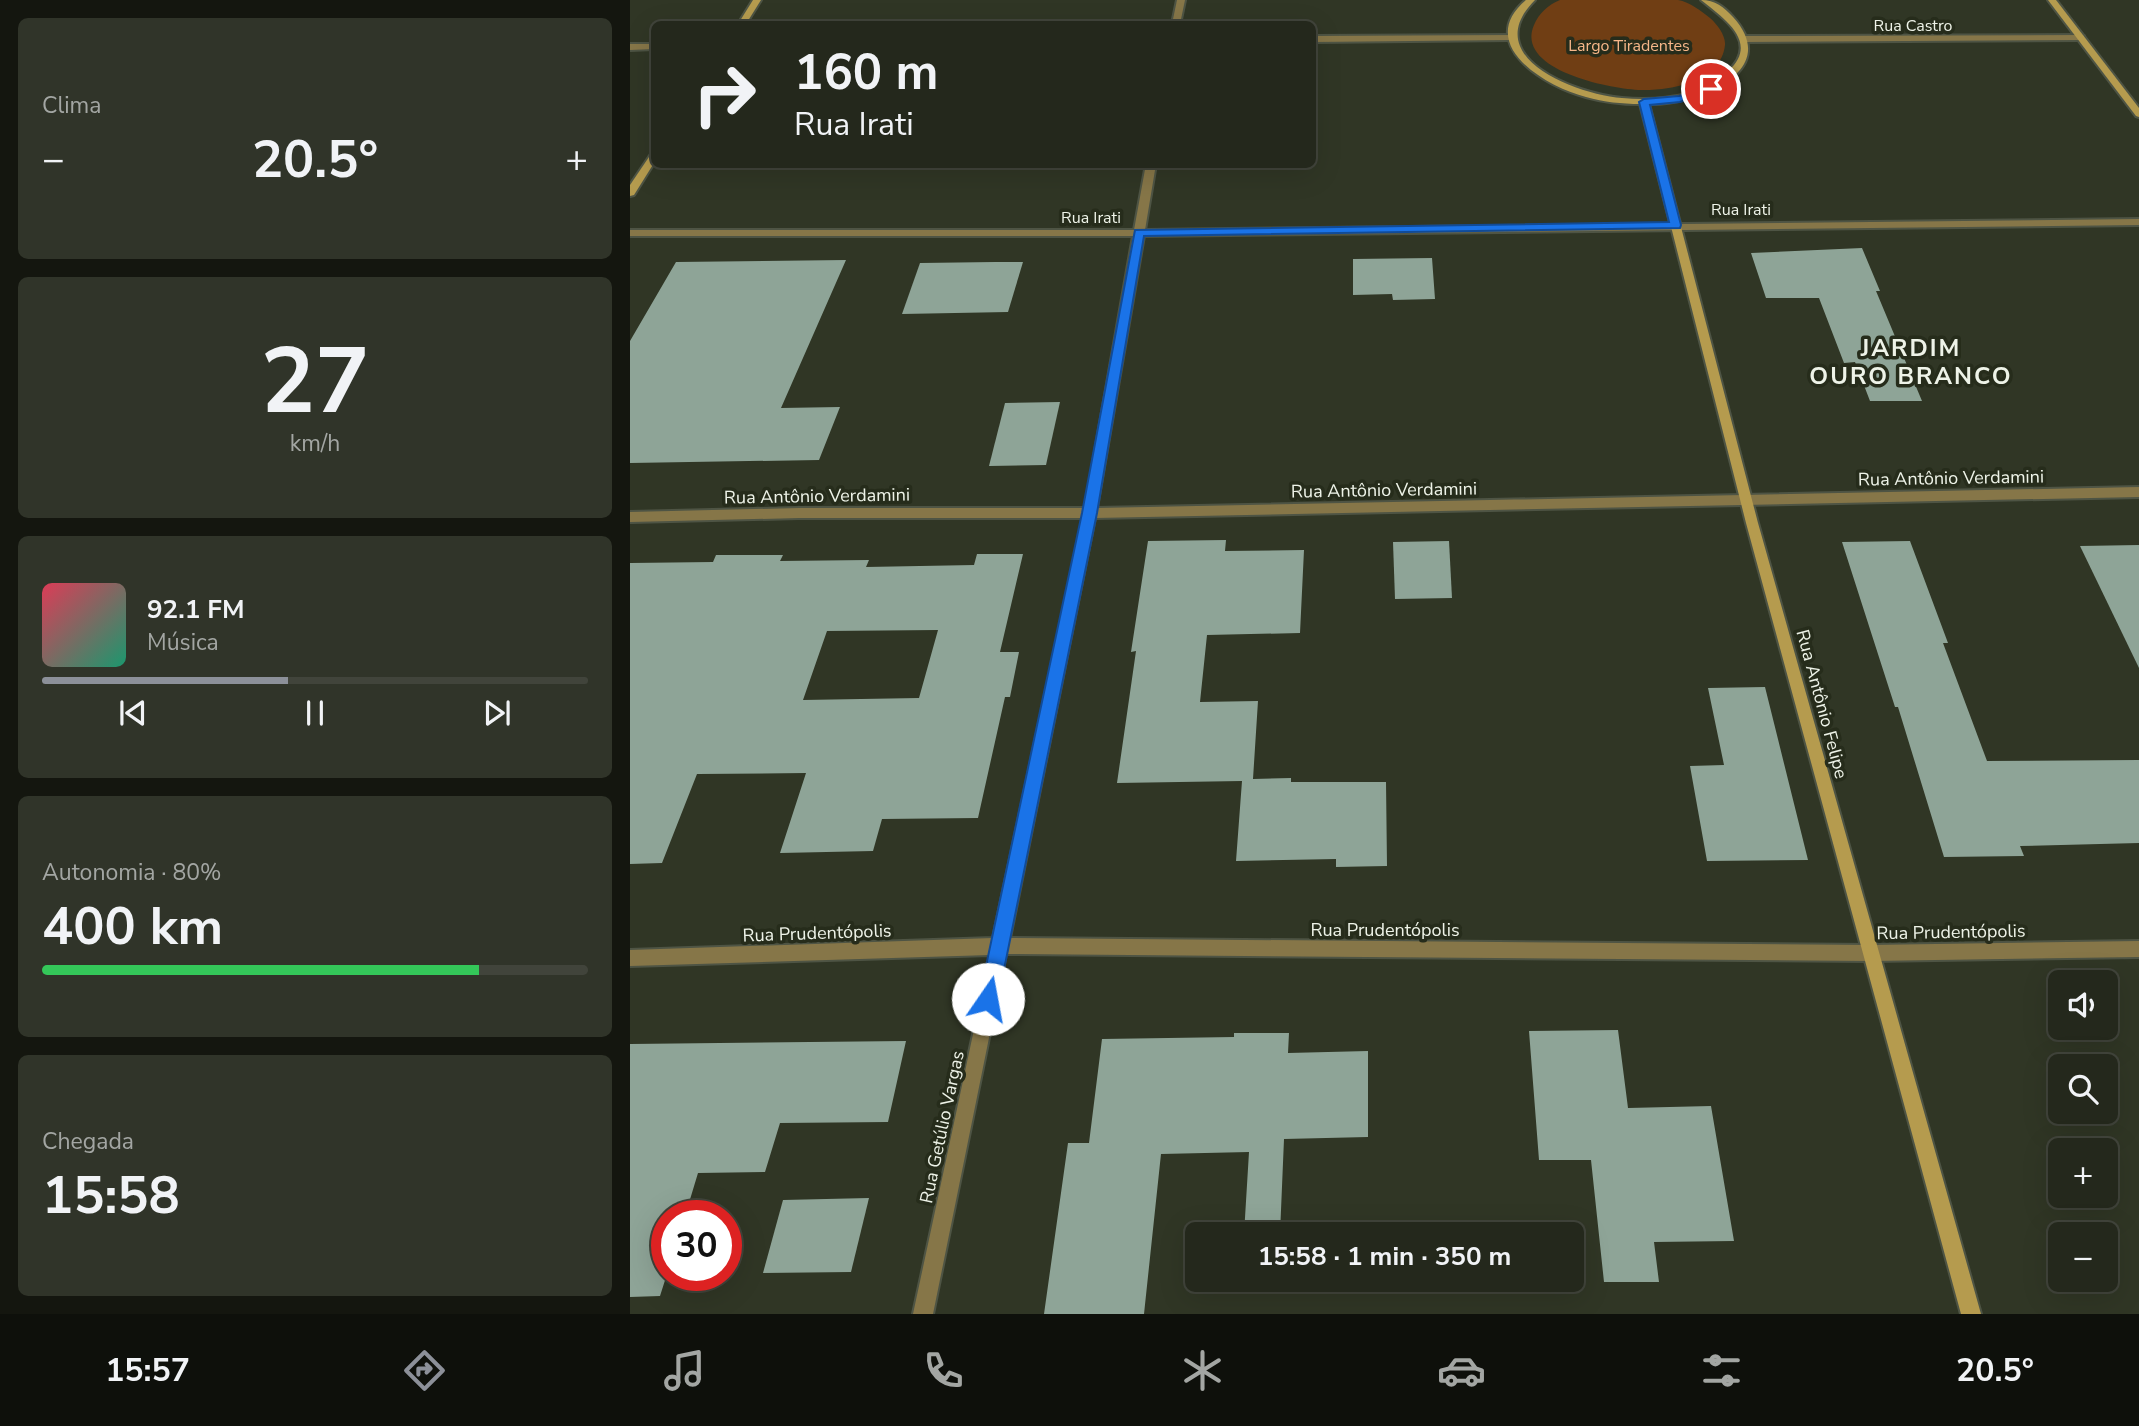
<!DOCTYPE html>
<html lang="pt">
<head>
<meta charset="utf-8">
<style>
  :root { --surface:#24281c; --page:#303429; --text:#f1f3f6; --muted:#a3a6a3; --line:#41443b; --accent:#8c9099 }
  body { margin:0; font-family:"Nunito Sans",sans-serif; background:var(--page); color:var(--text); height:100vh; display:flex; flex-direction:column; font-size:26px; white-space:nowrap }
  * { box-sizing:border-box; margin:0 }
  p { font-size:23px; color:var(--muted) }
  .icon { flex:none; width:38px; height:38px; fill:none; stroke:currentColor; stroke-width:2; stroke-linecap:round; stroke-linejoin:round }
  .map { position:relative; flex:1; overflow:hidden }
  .panel { display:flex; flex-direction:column; gap:18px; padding:18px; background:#14160f; width:630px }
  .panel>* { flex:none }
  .hud { position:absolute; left:21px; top:21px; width:665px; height:147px; border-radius:10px; box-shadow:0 7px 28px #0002,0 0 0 2px var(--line); background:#24281c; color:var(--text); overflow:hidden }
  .controls { position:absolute; left:1418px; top:970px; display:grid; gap:14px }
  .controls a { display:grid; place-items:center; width:70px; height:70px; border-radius:10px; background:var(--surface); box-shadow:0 7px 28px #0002,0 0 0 2px var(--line); font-size:35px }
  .speed { position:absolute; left:21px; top:1200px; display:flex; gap:14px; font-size:35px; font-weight:700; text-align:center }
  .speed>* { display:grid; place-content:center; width:91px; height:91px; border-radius:50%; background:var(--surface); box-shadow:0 7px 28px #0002,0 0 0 2px var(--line); line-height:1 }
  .speed .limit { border:10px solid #d22; background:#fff; color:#111 }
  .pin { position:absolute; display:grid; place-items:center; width:60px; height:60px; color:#fff; margin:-30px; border:4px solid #fff; border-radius:50%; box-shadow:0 2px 7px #0007 }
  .me { position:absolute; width:77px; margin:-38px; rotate:12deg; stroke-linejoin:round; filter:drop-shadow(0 0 5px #0008) }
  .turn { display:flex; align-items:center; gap:24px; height:147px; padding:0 28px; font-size:32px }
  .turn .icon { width:91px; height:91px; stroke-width:2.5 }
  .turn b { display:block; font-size:49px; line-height:60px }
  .big { font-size:52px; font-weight:700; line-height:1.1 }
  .panel .widget { flex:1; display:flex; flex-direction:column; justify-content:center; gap:10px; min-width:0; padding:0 24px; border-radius:10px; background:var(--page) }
  .panel .dial { align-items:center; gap:0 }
  .dial b { font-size:91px; line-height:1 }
  .song { display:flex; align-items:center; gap:21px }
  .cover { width:84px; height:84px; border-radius:10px; background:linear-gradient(135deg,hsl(350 70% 55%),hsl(160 70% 35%)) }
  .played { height:7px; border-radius:4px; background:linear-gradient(90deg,var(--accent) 45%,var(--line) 45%) }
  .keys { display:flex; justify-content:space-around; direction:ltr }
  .heat { display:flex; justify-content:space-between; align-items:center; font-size:38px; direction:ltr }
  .charge { height:10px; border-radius:5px; background:linear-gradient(90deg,#34c759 80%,var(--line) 0) }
  .trip { position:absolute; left:555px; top:1222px; width:399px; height:70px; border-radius:10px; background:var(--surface); box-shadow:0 7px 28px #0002,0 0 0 2px var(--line); font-weight:700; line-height:70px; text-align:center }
  .dock { display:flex; height:112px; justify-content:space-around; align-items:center; background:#0e100b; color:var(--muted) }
  .dock .icon { width:49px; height:49px }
  .dock .selected { color:var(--accent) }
  .dock b { font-size:32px; color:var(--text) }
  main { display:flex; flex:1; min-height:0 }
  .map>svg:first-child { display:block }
  .green { fill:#703e14 }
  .building { fill:#8ea497; fill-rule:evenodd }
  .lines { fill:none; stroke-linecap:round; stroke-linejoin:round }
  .street-casing { stroke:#4e5444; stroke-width:4 }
  .secondary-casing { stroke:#4e5444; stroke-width:4 }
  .street { fill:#867648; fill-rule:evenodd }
  .secondary { fill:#b59b4e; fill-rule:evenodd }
  .route { fill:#1a73e8; stroke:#114b97; stroke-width:2 }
  .labels { text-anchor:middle; stroke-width:7; stroke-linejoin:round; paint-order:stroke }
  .far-street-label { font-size:16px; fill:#eef3e8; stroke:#262c1b }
  .far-park-label { font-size:16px; fill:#f7b789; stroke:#262c1b }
  .street-label { font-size:18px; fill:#eef3e8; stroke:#262c1b }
  .district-label { font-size:24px; font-weight:bold; letter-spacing:2px; fill:#eef3e8; stroke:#262c1b }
</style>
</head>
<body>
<main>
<section class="panel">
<div class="widget"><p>Clima</p>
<div class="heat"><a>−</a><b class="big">20.5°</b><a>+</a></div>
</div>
<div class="widget dial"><b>27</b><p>km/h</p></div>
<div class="widget">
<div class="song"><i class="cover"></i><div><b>92.1 FM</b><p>Música</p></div></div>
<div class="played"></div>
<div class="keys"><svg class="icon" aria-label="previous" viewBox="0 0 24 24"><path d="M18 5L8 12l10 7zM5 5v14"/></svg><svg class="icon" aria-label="pause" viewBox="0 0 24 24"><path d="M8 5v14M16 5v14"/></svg><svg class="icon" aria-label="next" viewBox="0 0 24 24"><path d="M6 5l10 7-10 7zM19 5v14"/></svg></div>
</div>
<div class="widget"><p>Autonomia · 80%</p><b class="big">400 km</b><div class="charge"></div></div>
<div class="widget"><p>Chegada</p><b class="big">15:58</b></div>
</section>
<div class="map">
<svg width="1509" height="1314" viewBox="0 0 1509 1314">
  <rect width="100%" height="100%" fill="#303625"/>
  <path class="green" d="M930,0C957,0 983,0 1010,0C1022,0 1036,0 1048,0C1060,2 1071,11 1080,18C1087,24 1096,36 1095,45C1091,81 1044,90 1014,90C985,90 884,71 904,25C909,13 918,5 930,0Z"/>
  <g class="building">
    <path d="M1232,248L1250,291H1246L1292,401H1240L1225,362L1214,363L1189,298H1136L1121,253Z"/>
    <path d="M802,258L805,299L763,300L762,294L723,295V259Z"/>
    <path d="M216,260L151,408L210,407L189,460L0,463V341L46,262Z"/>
    <path d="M365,262H393L378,312L272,314L290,263Z"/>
    <path d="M430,402L416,465L359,466L375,403Z"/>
    <path d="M596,540L595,551L674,550L670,633L577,635L570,702L628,701L623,779L661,778V782H756L757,866L706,867V859L606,861L612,781L487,783L506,651L501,652L518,541Z"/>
    <path d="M819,541L822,598L765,599L763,542Z"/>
    <path d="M1280,541L1318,643H1313L1357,761L1509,760V843L1390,846L1394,856L1314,857L1268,707H1265L1212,542Z"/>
    <path d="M1509,545V668L1450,546Z"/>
    <path d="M347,554H393L370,652H389L380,697H375L348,818L252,819L243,851L150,853L176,773L67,774L32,863L0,864V563L83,562L86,555H153L150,561L239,560L236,567L344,565ZM308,630L289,698L173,700L197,631Z"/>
    <path d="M1135,687L1178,860L1077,861L1060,766L1094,765L1078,688Z"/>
    <path d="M988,1030L998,1108L1081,1106L1104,1241L1024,1242L1029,1282H974L961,1160H909L899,1031Z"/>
    <path d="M604,1033H659L658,1053L738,1051V1137L654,1139L650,1234H614L619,1152L531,1154L514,1314H414L438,1143H459L472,1039L604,1037Z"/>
    <path d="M276,1041L258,1122L150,1123L135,1172L68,1173L55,1216H37V1274L30,1296L0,1297V1044Z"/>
    <path d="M239,1198L221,1272L133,1273L153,1200Z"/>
    <path d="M612,1279H648V1288L611,1289Z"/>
  </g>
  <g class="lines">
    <defs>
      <g id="street">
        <path d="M547,0H555L550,24H542Z"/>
        <path d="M884,35V39L881,40L682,42V36Z"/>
        <path d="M1451,35L1454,36V40L1114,42L1110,39L1114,36Z"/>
        <path d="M0,44H24V49L0,50Z"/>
        <path d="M516,164H526L515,230L1509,219V225L514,236L467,508L1509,487V497L465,518L380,938L1241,945L1509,941V957L1241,961L376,954L303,1314H283L360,955L0,966V950L363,938L453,518H169L0,522V512L169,508H455L503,236H0V230H504Z"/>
      </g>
      <g id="secondary">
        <path d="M123,0H131L116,24H108Z"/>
        <path d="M896,0H905C848,57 945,94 992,98C1013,100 1036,99 1057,94C1073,91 1086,82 1098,71C1131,42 1092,17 1071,0C1085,0 1094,7 1103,17C1154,73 1063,105 1019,104L1128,523L1351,1314H1331L1116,523L1010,104C992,104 974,102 956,97C916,87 844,44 896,0Z"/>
        <path d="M1418,0H1426L1509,108V117L1506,116Z"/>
        <path d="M24,153V163L4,195L0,196V185L21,154Z"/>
      </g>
    </defs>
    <use href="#street" class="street-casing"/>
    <use href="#secondary" class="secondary-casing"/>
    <use href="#street" class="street"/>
    <use href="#secondary" class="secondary"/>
  </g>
  <path class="route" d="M1081,86L1086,89L1084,91L1050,102L1020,105L1051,225L1050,228L514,236L467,513L368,999L365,1005L358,1008L352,1005L349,999L452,513L505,230L1039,222L1009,102L1014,99L1049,96Z"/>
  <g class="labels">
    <g class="far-street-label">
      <text x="1283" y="31">Rua Castro</text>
      <text x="1111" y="215">Rua Irati</text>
      <text x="461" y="223">Rua Irati</text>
    </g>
    <g class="far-park-label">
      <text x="999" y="51">Largo Tiradentes</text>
    </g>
    <g class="street-label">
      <text transform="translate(1321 478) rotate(-1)" y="6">Rua Antônio Verdamini</text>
      <text transform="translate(754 490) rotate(-1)" y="6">Rua Antônio Verdamini</text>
      <text transform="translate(187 496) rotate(-1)" y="6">Rua Antônio Verdamini</text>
      <text transform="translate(1192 704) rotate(75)" y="6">Rua Antônio Felipe</text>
      <text x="755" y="936">Rua Prudentópolis</text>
      <text transform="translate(1321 932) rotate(-1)" y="6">Rua Prudentópolis</text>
      <text transform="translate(187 933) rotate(-2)" y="6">Rua Prudentópolis</text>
      <text transform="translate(312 1127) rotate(-78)" y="6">Rua Getúlio Vargas</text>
    </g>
    <g class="district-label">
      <text x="1281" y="356">JARDIM<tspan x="1281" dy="28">OURO BRANCO</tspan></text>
    </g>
  </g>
</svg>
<div class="controls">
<a><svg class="icon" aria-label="sound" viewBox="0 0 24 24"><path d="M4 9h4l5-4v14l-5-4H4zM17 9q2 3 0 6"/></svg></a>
<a><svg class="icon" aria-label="search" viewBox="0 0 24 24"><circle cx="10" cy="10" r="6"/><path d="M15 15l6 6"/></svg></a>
<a>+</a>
<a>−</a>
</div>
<div class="speed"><div class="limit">30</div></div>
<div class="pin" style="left:1081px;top:89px;background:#d93025"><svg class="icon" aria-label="arrive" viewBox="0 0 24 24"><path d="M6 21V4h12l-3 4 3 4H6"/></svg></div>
<svg class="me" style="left:358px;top:999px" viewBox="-20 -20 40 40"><circle r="19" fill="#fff"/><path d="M0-13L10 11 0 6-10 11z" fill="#1a73e8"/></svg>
<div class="trip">15:58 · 1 min · 350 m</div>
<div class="hud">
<div class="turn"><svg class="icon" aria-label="right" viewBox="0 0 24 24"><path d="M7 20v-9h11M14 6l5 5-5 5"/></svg><div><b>160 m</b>Rua Irati</div></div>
</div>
</div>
</main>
<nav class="dock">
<b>15:57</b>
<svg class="icon selected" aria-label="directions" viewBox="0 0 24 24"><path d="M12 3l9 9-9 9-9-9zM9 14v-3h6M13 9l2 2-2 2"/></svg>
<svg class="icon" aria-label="music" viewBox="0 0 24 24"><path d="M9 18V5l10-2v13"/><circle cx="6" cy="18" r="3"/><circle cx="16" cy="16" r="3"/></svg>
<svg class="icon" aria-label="phone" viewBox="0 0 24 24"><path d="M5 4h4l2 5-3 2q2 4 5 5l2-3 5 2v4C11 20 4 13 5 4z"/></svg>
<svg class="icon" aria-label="climate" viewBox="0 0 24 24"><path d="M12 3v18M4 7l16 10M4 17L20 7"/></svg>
<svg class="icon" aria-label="car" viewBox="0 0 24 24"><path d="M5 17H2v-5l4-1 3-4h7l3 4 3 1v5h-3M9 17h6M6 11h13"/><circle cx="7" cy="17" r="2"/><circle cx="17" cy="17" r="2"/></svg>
<svg class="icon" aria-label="filters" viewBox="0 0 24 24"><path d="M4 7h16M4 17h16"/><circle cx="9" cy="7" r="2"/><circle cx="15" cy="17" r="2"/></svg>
<b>20.5°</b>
</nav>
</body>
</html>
